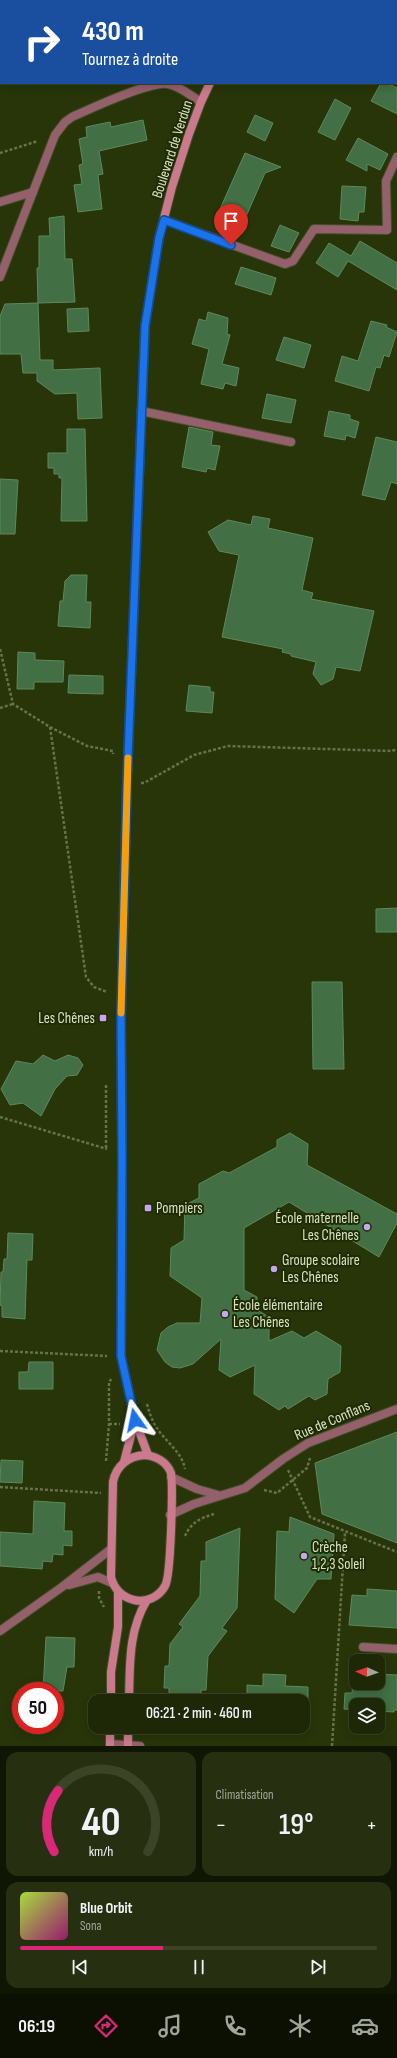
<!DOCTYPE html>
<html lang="fr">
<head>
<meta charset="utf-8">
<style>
  :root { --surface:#1e2807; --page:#263011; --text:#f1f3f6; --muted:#a1a69b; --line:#3c4428; --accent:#db2777 }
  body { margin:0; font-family:"Sofia Sans Condensed",sans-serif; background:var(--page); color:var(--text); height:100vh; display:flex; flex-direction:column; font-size:15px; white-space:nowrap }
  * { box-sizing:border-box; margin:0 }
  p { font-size:13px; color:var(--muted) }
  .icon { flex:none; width:22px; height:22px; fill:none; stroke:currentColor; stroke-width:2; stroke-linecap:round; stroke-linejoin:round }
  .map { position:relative; height:1746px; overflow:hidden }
  .panel { display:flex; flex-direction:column; gap:6px; padding:6px; background:#101604; flex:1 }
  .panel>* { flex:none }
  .banner { position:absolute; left:0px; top:0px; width:397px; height:84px; box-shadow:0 2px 10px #0003,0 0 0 1px var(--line); background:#1a4fa0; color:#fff; overflow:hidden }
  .needle { width:26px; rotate:272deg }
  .fabs { position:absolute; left:349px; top:1654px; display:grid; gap:8px }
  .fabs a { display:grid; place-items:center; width:36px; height:36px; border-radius:8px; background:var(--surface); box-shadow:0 2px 10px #0003,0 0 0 1px var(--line); font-size:20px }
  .speed { position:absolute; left:12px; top:1682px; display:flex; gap:8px; font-size:20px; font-weight:700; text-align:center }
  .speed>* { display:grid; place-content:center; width:52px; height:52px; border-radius:50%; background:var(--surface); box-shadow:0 2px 10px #0003,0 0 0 1px var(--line); line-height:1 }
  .speed .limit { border:6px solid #d22; background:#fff; color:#111 }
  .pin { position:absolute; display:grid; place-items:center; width:34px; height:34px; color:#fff; margin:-41px -17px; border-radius:50% 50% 50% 0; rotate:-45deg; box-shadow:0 0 4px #0007 }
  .pin .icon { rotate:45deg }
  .me { position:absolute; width:44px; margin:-22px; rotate:348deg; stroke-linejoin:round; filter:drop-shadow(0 0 3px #0008) }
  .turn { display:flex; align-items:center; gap:14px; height:84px; padding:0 16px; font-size:18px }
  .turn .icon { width:52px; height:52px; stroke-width:2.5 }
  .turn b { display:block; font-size:28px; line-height:34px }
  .big { font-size:30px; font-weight:600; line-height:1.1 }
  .panel .tile { flex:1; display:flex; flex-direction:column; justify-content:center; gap:6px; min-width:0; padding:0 14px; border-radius:12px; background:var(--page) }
  .panel .dial { align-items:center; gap:0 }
  .dial svg { height:104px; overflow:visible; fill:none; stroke:var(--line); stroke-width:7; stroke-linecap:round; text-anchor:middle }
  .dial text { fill:var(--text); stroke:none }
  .song { display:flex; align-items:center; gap:12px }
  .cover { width:48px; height:48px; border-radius:6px; background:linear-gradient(135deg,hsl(80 70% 55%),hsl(320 70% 35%)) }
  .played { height:4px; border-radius:2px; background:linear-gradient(90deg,var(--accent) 40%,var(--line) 40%) }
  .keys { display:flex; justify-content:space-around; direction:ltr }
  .heat { display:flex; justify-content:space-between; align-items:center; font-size:22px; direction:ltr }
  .panel .tiles { flex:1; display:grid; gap:6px; grid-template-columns:1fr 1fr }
  .tile:last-child { grid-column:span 2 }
  .trip { position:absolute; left:88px; top:1694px; width:222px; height:40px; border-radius:12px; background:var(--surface); box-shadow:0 2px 10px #0003,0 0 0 1px var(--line); font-weight:600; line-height:40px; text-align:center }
  .tabs { display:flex; height:64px; justify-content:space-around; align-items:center; background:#0c1003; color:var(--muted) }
  .tabs .icon { width:28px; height:28px }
  .tabs .selected { color:var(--accent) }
  .tabs b { font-size:18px; color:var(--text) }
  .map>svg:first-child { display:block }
  .building { fill:#426f43; stroke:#5c8a5c }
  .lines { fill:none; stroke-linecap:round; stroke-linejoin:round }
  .service-casing { stroke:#445127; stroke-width:10 }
  .minor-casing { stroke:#445127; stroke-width:10 }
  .secondary-casing { stroke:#445127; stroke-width:10 }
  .path { stroke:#65724b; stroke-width:2.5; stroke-dasharray:3 2; stroke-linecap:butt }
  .service { stroke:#94606c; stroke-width:8 }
  .minor { stroke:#94606c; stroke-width:8 }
  .secondary { stroke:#cb7a8e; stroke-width:8 }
  .route-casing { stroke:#114b97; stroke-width:10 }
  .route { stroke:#1a73e8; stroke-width:7 }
  .slow { stroke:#f59e0b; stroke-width:7 }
  .poi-dot { fill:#c7a6ef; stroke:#1f2b00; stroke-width:1.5 }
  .labels { text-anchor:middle; stroke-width:4; stroke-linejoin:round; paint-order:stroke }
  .street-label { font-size:15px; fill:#d7e3c5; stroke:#1f2b00 }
  .poi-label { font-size:15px; fill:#d7e3c5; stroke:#1f2b00; text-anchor:start }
</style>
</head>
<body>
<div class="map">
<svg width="397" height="1746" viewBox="0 0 397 1746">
  <rect width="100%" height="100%" fill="#283509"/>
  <g class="building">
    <path d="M381,83H387L397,88V114L371,101Z"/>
    <path d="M335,99L351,108L335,140L318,132Z"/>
    <path d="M255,115L273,123L265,141L247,132Z"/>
    <path d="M143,120L147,140L99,151L103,174L98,175L102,209L78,212L74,185L82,184L79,165L83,164L79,139L87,137L86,127L110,122L111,127Z"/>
    <path d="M358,138L388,154L380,170L367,164V171L346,160Z"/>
    <path d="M245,153L281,167L265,173L241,228L216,218Z"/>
    <path d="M342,186L366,187L364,212H359L358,221L340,219Z"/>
    <path d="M64,216L65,259H72L75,302L38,303L40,360H53V370L100,368L102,418L78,419L77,393L55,394L37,381V373H23L21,354H0V316L5,304L38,303L37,268H39V236H50L49,218Z"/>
    <path d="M280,225L299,233L289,252L271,246Z"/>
    <path d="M360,241L397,263V290L348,261L338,277L316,263L329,243L351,256Z"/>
    <path d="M241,267L276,278L271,295L235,284Z"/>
    <path d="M88,308L89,331L68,332L67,309Z"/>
    <path d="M208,312L228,318L227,334L230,335L222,364L239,368L236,386L225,383L223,389L201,384L209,349L192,344L199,319L206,321Z"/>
    <path d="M371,321L387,325L386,327L397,332L389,357L384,355L380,368L376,367L369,391L335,381L342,356L358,361Z"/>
    <path d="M284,337L311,345L304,368L276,360Z"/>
    <path d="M267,394L296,400L291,423L262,418Z"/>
    <path d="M329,411L350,415V419L359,422L355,438L346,435L345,440L324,436Z"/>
    <path d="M189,427L213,432L211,445L220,446L215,470L207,468L206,472L182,467Z"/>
    <path d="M67,429H85L87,521H61L62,478H59V474H54V468H48V453H67Z"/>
    <path d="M376,437L397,442V484L391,482L385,500L362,495Z"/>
    <path d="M0,479L18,480L15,534H0Z"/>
    <path d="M253,516L270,519L268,528L313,538L302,590L313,593L311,599L374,611L360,671L336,667L333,679L321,685L313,674L316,662L291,656V654L282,652L283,649L222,637L239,555L219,551L208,532L228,520L251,525Z"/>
    <path d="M71,575H87L86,602H91L90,628L58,626L60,601H63L65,581Z"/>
    <path d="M18,652L35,653V660L64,661L63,682H34V689H17Z"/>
    <path d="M69,675L103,676V694L68,693Z"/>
    <path d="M189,685L210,687V692H214L212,713L186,711Z"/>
    <path d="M397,908V932H376V909Z"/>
    <path d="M312,982H342L344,1069H313Z"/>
    <path d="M43,1055L55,1061L68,1055L78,1058L83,1065L77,1075L67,1076L55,1089L41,1116L23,1103L10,1105L1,1089L16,1061L33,1064Z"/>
    <path d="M290,1133L308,1144L307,1165L397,1214V1223L379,1257L289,1202L244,1228V1290L257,1297V1310L269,1317V1341L292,1331L304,1338L316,1331L341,1346L340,1372L328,1379L327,1394L315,1400L309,1396L288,1409L285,1406L279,1410L254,1394L255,1365L230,1377L219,1370L221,1339L193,1364L180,1368L172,1367L165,1362L157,1350L161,1333L168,1327L177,1323H200L202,1298L170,1276L171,1248L184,1240L185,1205L199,1198V1184L223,1171L229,1173L277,1147V1140Z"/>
    <path d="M8,1233L33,1234L32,1260H27L25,1319L2,1317V1306L0,1305L1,1272H3L4,1259H7Z"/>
    <path d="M29,1362H53V1389H19V1372H28Z"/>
    <path d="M397,1432V1543L322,1514L315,1463Z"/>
    <path d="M1,1460L23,1461L22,1483L0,1482Z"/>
    <path d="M34,1501L65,1503L64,1531H72V1546L63,1545V1555L53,1554L52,1562L43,1561L42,1569L0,1566V1532L33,1534Z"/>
    <path d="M290,1517L334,1534L331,1579H317L294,1613L275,1599L277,1531L289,1532Z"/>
    <path d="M240,1528L237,1608L222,1628L227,1631L208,1656L206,1690H201V1701H169V1688H164L165,1666H169L170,1644L183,1627L179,1624L200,1596L201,1561H206V1542Z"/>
    <path d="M367,1589L397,1591V1628L349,1625L352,1595L367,1596Z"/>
    <path d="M46,1637L75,1638L74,1667H67L63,1691H43Z"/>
    <path d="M354,1673H356V1683H378V1674L397,1675V1710H394V1712L378,1711V1705H356V1710L344,1709L345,1693H352Z"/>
    <path d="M263,1674L286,1675L285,1686L308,1687V1701H247V1685L263,1686Z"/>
  </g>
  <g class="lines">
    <defs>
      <g id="service">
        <path d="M0,202L33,192"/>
        <path d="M164,220L285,264L293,261L314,229L387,230L386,181L397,157"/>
        <path d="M141,411L291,442"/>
      </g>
      <g id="minor">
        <path d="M341,0L343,1"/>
        <path d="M4,1V0"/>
        <path d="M396,24L397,25"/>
        <path d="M0,31L1,29"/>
        <path d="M0,277L55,135L65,122L72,117C92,108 149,81 168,84C180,86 191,96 201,102"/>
        <path d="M171,1477L197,1489L218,1495"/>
        <path d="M170,1515L194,1504L245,1488L283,1459L308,1443L397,1409"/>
        <path d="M69,1585L98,1577L112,1583"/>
        <path d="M0,1631L62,1587L111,1549"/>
        <path d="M363,1647L397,1649"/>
        <path d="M110,1744L140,1746"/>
      </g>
      <g id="secondary">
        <path d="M253,1L254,0"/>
        <path d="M145,1455C156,1456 167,1462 171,1473C173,1486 171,1577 165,1586C159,1597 146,1603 134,1600C122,1597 114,1589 111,1577L113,1482C116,1466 128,1456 145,1455Z"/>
        <path d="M148,1455L135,1420L121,1356L122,1159L121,1017L127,782L145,326L159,238L172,187L189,134L201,102L210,83"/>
        <path d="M124,1462L135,1420"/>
        <path d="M111,1701V1672L118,1627V1592"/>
        <path d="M129,1701C130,1666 128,1631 147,1600"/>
        <path d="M110,1746V1727"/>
        <path d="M128,1746V1727"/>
      </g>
    </defs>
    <use href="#service" class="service-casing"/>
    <use href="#minor" class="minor-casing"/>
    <use href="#secondary" class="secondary-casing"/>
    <g class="path">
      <path d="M130,0L131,1"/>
      <path d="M0,153L38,141"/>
      <path d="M0,649L13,704L50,727L87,746L113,751V754"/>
      <path d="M0,708L13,704"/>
      <path d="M50,727L86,977L94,987L107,992"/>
      <path d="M141,783H144L194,755L228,746L392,751L397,749"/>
      <path d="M0,1117L107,1149"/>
      <path d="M106,1148V1085"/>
      <path d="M0,1351L107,1356"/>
      <path d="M147,1404C149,1411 151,1418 155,1425C163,1440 182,1451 185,1469"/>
      <path d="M109,1424H120"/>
      <path d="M106,1461L109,1424V1383L111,1379"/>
      <path d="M288,1470L310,1517L397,1552"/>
      <path d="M0,1487L101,1493"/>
      <path d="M264,1490L277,1493L307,1468L310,1458"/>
      <path d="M185,1536C191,1522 201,1518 214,1514"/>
      <path d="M99,1591V1598L104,1607"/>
      <path d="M332,1746L345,1532"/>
    </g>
    <use href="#service" class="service"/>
    <use href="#minor" class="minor"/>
    <use href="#secondary" class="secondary"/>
  </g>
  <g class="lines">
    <defs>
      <path id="route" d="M135,1420L121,1356L122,1159L121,1017L127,782L145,326L159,238L164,220L231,245"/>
    </defs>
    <use href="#route" class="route-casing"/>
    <use href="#route" class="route"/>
    <path class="slow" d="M121,1013L128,758"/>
  </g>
  <g class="poi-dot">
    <rect x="99" y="1014" width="8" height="8" rx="2"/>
    <rect x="144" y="1204" width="8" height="8" rx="2"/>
    <circle cx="367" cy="1227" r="4"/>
    <circle cx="274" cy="1269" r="4"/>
    <circle cx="225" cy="1314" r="4"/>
    <circle cx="304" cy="1556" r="4"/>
  </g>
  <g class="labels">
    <g class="street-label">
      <text transform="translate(172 149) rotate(-72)" y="5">Boulevard de Verdun</text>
      <text transform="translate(332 1420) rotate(-23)" y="5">Rue de Conflans</text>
    </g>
    <g class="poi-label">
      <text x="95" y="1023" text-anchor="end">Les Chênes</text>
      <text x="156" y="1213">Pompiers</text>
      <text x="359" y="1223" text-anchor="end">École maternelle<tspan x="359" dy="17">Les Chênes</tspan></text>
      <text x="282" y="1265">Groupe scolaire<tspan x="282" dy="17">Les Chênes</tspan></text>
      <text x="233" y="1310">École élémentaire<tspan x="233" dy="17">Les Chênes</tspan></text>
      <text x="312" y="1552">Crèche<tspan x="312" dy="17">1,2,3 Soleil</tspan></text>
    </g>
  </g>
</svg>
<div class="fabs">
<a><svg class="needle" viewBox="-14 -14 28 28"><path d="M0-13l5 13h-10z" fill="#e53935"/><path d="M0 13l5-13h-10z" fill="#a1a69b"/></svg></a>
<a><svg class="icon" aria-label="layers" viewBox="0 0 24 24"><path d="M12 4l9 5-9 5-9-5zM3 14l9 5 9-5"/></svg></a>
</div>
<div class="speed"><div class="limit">50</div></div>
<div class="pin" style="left:231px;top:245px;background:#d93025"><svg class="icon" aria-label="arrive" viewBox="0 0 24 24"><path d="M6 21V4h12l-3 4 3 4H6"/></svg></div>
<svg class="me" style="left:135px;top:1420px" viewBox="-20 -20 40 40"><path d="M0-17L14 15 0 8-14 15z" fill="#1a73e8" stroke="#fff" stroke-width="4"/></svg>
<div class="trip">06:21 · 2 min · 460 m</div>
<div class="banner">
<div class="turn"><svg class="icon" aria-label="right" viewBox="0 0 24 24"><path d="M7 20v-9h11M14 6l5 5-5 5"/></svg><div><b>430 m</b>Tournez à droite</div></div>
</div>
</div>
<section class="panel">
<div class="tiles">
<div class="tile dial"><svg viewBox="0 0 100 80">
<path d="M14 69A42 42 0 1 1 86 69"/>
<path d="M14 69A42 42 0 0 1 17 22" stroke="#db2777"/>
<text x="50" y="56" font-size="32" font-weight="700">40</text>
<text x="50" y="72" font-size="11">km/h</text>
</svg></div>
<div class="tile"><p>Climatisation</p>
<div class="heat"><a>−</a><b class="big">19°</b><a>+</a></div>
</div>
<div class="tile">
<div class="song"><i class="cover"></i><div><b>Blue Orbit</b><p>Sona</p></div></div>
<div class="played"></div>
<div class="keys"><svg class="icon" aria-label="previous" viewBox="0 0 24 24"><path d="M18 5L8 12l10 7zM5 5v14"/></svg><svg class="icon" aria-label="pause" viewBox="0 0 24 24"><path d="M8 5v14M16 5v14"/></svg><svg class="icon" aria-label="next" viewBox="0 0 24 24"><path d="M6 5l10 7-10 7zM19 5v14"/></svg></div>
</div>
</div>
</section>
<nav class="tabs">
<b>06:19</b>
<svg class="icon selected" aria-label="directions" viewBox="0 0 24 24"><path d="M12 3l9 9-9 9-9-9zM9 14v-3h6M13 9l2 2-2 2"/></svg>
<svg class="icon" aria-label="music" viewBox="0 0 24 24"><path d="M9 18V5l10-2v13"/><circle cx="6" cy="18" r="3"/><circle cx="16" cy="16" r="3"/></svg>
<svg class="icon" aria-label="phone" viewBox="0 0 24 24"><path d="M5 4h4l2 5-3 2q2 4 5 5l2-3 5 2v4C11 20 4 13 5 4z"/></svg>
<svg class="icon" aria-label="climate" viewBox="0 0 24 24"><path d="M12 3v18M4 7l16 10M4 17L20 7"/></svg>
<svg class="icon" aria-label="car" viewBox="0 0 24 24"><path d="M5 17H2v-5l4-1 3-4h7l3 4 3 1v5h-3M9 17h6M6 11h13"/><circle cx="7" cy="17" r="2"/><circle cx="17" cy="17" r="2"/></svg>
</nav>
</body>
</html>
